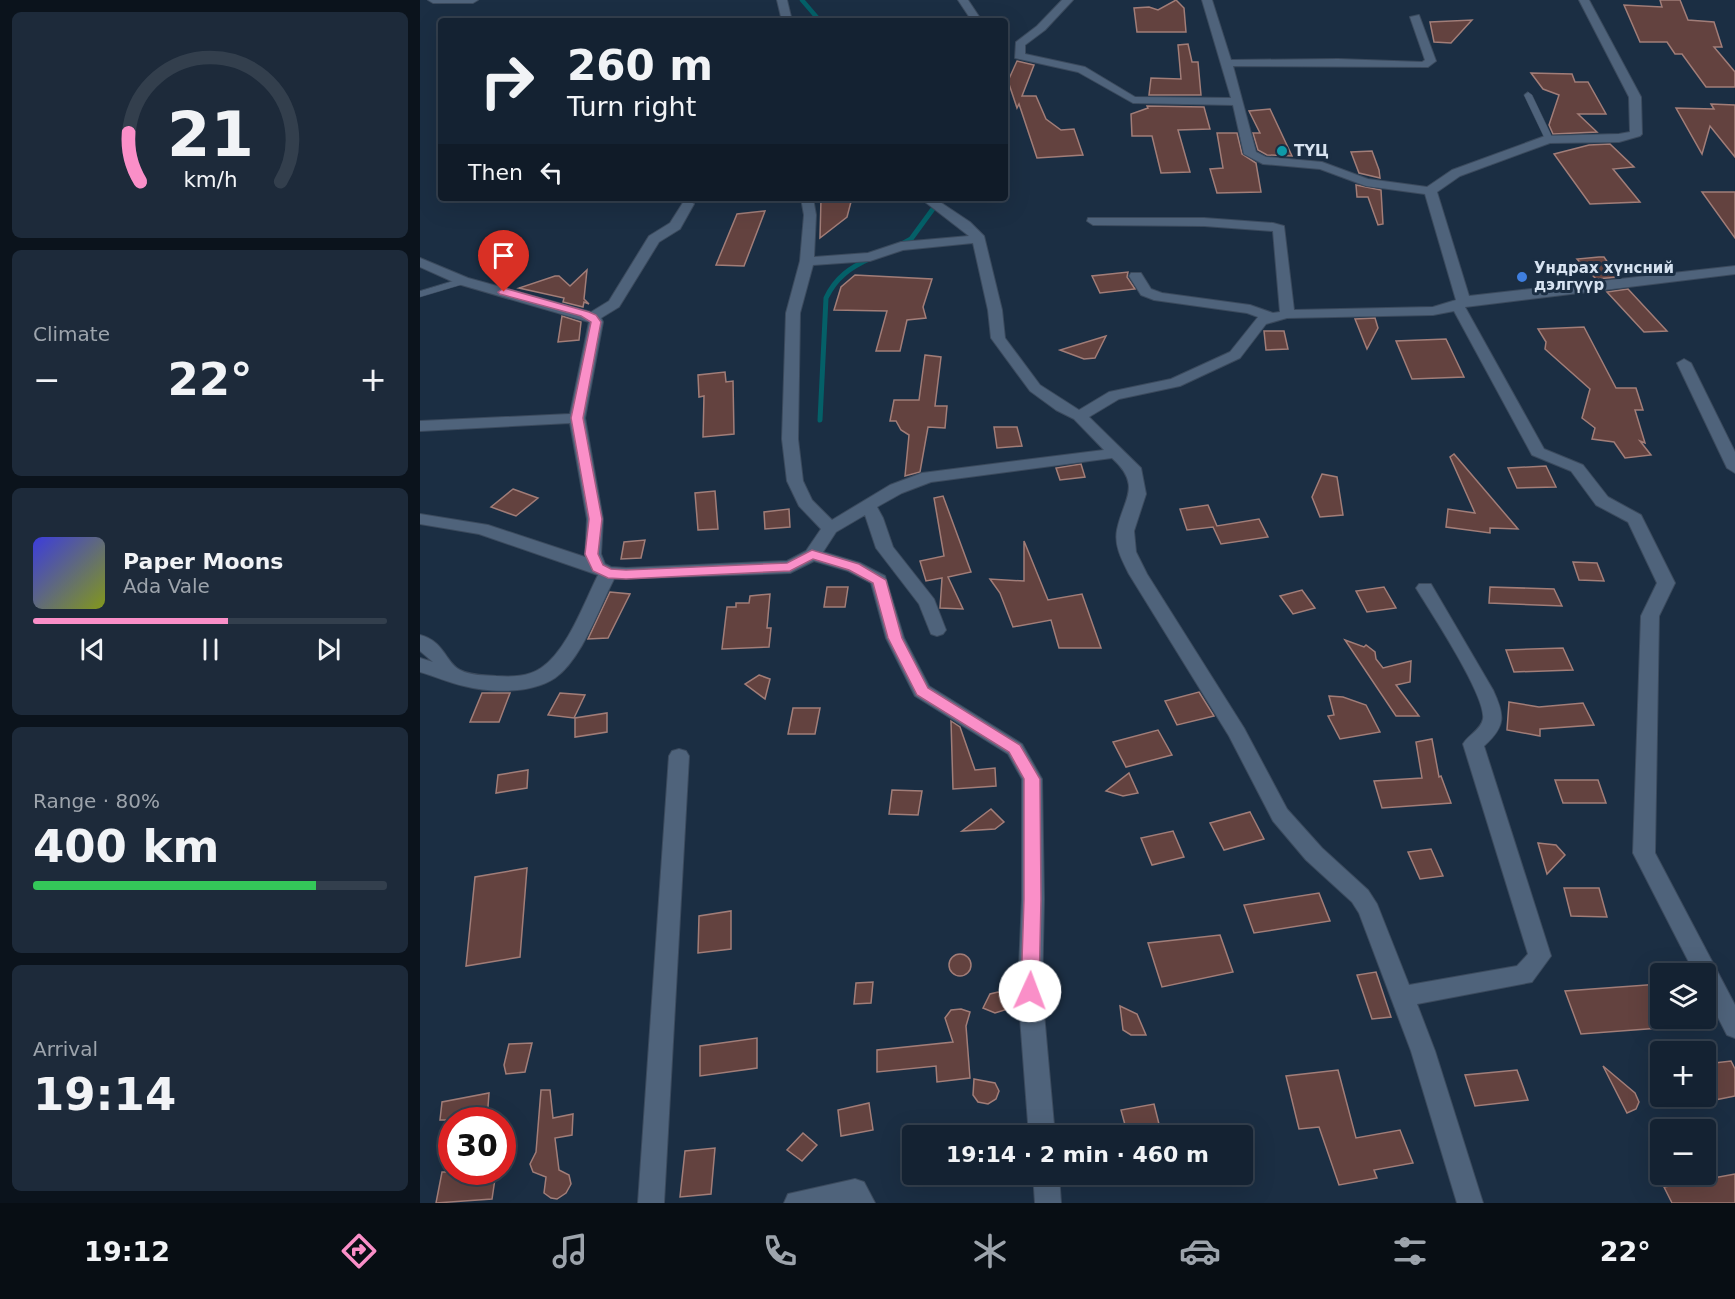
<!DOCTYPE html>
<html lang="en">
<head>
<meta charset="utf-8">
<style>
  :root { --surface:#142232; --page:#1d2a3a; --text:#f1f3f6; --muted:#9da4ac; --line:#333f4d; --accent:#fa8fc8 }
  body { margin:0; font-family:"DejaVu Sans",sans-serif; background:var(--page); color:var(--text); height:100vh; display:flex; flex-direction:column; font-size:22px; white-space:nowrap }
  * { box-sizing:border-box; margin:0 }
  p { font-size:20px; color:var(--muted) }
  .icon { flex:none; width:33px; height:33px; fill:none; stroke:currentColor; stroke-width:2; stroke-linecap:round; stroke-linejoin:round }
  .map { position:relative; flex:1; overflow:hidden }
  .sheet { display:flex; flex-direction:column; gap:12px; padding:12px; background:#0b131c; width:420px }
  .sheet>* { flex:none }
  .banner { position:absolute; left:18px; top:18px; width:570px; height:183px; border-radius:6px; box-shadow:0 6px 24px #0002,0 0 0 2px var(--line); background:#142232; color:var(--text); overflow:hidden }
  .buttons { position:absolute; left:1230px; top:963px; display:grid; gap:12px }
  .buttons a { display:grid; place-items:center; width:66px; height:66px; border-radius:6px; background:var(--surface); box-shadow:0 6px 24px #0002,0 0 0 2px var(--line); font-size:30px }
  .speed { position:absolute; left:18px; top:1107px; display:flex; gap:12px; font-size:30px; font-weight:700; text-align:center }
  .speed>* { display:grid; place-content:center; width:78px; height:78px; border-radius:50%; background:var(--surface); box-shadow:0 6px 24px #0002,0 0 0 2px var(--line); line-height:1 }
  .speed .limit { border:9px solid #d22; background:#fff; color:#111 }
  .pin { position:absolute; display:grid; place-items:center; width:51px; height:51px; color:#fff; margin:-62px -26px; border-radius:50% 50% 50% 0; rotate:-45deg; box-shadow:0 0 6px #0007 }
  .pin .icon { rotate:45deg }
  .me { position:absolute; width:66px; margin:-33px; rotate:2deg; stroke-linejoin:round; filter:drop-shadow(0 0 4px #0008) }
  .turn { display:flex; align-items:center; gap:21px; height:126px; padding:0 30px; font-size:27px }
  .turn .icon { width:78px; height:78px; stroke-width:2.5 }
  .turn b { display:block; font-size:42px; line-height:51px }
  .then { display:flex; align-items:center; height:57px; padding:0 30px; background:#0003; gap:12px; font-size:22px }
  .big { font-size:45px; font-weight:800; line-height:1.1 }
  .sheet .widget { flex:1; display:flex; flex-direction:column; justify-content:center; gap:9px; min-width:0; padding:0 21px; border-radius:9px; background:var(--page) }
  .sheet .dial { align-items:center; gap:0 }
  .dial svg { height:156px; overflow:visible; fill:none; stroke:var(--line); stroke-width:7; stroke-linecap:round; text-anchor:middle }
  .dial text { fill:var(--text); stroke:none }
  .song { display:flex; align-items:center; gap:18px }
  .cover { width:72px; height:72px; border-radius:9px; background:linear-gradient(135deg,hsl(240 70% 55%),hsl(70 70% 35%)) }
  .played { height:6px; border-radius:3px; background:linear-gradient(90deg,var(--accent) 55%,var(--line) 55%) }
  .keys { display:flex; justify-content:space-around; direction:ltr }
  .heat { display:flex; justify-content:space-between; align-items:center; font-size:33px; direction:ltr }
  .charge { height:9px; border-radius:4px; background:linear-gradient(90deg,#34c759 80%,var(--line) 0) }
  .trip { position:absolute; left:482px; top:1125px; width:351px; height:60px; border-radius:6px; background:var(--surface); box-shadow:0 6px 24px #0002,0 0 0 2px var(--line); font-weight:800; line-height:60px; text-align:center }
  .menu { display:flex; height:96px; justify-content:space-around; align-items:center; background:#080e14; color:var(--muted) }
  .menu .icon { width:42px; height:42px }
  .menu .active { color:var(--accent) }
  .menu b { font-size:27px; color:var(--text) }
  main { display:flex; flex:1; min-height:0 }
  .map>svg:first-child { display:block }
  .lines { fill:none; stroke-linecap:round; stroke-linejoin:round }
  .stream-far1 { stroke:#046068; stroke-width:4.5 }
  .stream { stroke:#046068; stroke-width:5 }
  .building { fill:#63423f; stroke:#a17d78; stroke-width:1.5 }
  .lane-casing { stroke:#3b4a5d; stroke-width:1 }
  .street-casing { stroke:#3b4a5d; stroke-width:2 }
  .lane { fill:#4f637b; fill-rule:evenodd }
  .street { fill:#4f637b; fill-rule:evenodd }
  .route { fill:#fa8fc8; stroke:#a25d82; stroke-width:1.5 }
  .culture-dot { fill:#0f9aa8; stroke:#1b2e43; stroke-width:2 }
  .shop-dot { fill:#3f7fe0; stroke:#1b2e43; stroke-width:2 }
  .labels { text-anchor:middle; stroke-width:6; stroke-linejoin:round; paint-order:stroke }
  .far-poi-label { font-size:15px; font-weight:bold; fill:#d6e2f0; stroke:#1b2e43; text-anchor:start }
</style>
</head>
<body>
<main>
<section class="sheet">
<div class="widget dial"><svg viewBox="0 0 100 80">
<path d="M14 69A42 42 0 1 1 86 69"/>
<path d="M14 69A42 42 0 0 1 8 44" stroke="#fa8fc8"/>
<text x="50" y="56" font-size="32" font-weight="700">21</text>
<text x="50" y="72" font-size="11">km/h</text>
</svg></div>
<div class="widget"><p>Climate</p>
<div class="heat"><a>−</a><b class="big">22°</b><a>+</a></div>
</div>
<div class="widget">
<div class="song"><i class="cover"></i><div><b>Paper Moons</b><p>Ada Vale</p></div></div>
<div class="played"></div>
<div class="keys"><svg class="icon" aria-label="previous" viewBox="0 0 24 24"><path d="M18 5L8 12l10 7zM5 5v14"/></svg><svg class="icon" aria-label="pause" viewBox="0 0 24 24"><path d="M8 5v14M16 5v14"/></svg><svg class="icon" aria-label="next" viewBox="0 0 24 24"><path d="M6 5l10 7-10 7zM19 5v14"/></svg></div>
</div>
<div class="widget"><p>Range · 80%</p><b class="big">400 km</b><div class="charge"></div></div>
<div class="widget"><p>Arrival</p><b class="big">19:14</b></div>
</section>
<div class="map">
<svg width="1315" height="1203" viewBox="0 0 1315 1203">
  <rect width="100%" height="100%" fill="#1b2e43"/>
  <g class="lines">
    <g class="stream-far1">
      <path d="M382,0L400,21"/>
      <path d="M517,204L521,198"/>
    </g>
    <g class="stream">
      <path d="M480,245L491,239L518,202"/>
      <path d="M400,420L406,298C416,277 431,267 451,258"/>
    </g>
  </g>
  <g class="building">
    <path d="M756,0L764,8L766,32H717L714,8L729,7L738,10Z"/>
    <path d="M1240,0H1260L1268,20L1294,22L1302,47H1294L1315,72V87H1286L1262,54H1255L1247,42H1220L1204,5L1242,7Z"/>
    <path d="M1052,20L1031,43L1014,42L1010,22Z"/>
    <path d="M768,44L772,62H778L781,95H729L731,78L761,79L758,45Z"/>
    <path d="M597,61L614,65L602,96H616L626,119L641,130L654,129L663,155L617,158L599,104L597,108L588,81Z"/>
    <path d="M1111,73L1152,74L1155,82H1168L1186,114H1158L1177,132L1133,134L1129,125L1139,95L1123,89Z"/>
    <path d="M1291,104L1315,105V157L1290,126L1282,154L1256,108L1294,109Z"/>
    <path d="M727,106L784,107L790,129L758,130L770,172L741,173L732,136H712L711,114L728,108Z"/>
    <path d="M850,109L872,156L847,155L838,150L833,133H840L829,111Z"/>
    <path d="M797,133H817L822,154L836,163L841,192L797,193L790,169L803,168Z"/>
    <path d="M1190,144L1214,167L1193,169L1220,202L1170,204L1134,154L1169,145Z"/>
    <path d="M952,151L959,170L960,178L939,173L931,152Z"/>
    <path d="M936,185L961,190L963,224L958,225L948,197H937Z"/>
    <path d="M1282,192H1315V238Z"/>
    <path d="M401,198H432L427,217L400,238Z"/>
    <path d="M345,211L324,266L296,265L317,214Z"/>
    <path d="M1179,257H1184L1198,277L1176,279L1157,259Z"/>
    <path d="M167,270L164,299L169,304L164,302L163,307L143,302L144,298L99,288L135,276H139L150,286Z"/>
    <path d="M708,272L707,277L715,289L680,293L672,276Z"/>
    <path d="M435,275L512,279L503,307L506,318L487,320L480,351H456L467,311L414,310L421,287Z"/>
    <path d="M1208,289L1247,331L1224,332L1187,292Z"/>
    <path d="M142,316L161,322L159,340L138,342Z"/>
    <path d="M955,318L958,328L947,349L935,319Z"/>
    <path d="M1164,327L1196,388H1216L1223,410H1215L1225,443L1220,441L1231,455L1205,458L1194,442L1172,439L1175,428L1162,418L1170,389L1125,349L1126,342L1118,329Z"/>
    <path d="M844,331H864L868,349L846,350Z"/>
    <path d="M686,336L675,358L664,359L640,350Z"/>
    <path d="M1026,339L1044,377L992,379L976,341Z"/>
    <path d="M505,355L521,357L515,406H527L525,428L508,427L500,472L485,476L489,435L481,430L476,421H470L474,400H499Z"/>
    <path d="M305,372L306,382L313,381L314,434L283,437L284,396L279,397L278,375Z"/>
    <path d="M574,427H597L602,446L577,448Z"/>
    <path d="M1034,454L1098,529L1070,528V533L1026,527L1028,509L1055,513L1030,457Z"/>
    <path d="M661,464L665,477L640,480L636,468Z"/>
    <path d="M1126,466L1136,487L1097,488L1088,468Z"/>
    <path d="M902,474L917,477L923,515L900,517L892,497Z"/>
    <path d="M93,489L118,498L96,516L71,507Z"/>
    <path d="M295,491L298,529L278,530L275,493Z"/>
    <path d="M523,496L551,572L528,577L543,609L520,608L522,578L506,581L500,561L524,556L514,498Z"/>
    <path d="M788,505L797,526L839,519L848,537L801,544L793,527L767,530L760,509Z"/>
    <path d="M369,509L370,527L345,529L344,512Z"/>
    <path d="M225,540L221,558L201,559L204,542Z"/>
    <path d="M604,541L628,600L662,594L681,648H639L631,620L593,627L580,593L570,579L604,581Z"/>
    <path d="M1153,562L1177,563L1184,581L1159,580Z"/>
    <path d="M407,587H428L425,607H404Z"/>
    <path d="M964,587L976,608L947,612L936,591Z"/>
    <path d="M1070,587L1134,589L1142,606L1069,603Z"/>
    <path d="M882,590L895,608L873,614L860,596Z"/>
    <path d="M190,592L210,594L188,638L168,639Z"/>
    <path d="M350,594L347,628H351L349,647L302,649L307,607H316V603H329L330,596Z"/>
    <path d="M925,640L944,647L946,645L955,652L956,659L963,668L991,661L990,682L976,685L999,716H976Z"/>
    <path d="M1143,648L1153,670L1094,672L1086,650Z"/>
    <path d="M339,675L350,679L345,699L325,684Z"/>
    <path d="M779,692L794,716L757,725L745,701Z"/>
    <path d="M62,693H90L79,722H50Z"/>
    <path d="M140,693L165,695L154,718L128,715Z"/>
    <path d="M909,696L923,697L946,705L960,732L920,739L908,716L914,715Z"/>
    <path d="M1089,702L1119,707L1163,703L1174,725L1120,729V736L1087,730Z"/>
    <path d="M373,708H400L395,734H368Z"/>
    <path d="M187,713V732L155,737V718Z"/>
    <path d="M531,721L540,727L555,770L575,768L576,786L533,789Z"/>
    <path d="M738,730L752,755L706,767L693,742Z"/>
    <path d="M1012,739L1019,777L1021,776L1031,803L962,808L954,781L1002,778L996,742Z"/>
    <path d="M108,770L107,788L76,793L78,775Z"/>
    <path d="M709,773L718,793L703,796L686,791Z"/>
    <path d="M1135,780H1178L1186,803H1143Z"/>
    <path d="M472,790L502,791L498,815L469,814Z"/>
    <path d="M571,809L584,822L575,829L542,831Z"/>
    <path d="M830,812L844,839L804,850L790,823Z"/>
    <path d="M753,831L764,857L732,865L721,838Z"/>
    <path d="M1118,843L1136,845L1145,855L1127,874Z"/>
    <path d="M1011,849L1023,876L1000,879L988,852Z"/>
    <path d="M107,868L100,957L46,966L55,877Z"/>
    <path d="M1144,888H1179L1187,917L1151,916Z"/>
    <path d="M899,893L910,921L834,933L824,905Z"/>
    <path d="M311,911V949L278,953L279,916Z"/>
    <path d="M800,935L813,972L742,987L728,943Z"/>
    <circle cx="540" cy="965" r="11"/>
    <path d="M956,972L971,1017L952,1019L937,975Z"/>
    <path d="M453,982L451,1003L434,1004L436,983Z"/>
    <path d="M1240,984V1028L1161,1034L1145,991Z"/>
    <path d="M578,992L589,997L588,1009L575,1013L563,1008L570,994Z"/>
    <path d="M700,1006L717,1014L726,1035H711L703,1030Z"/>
    <path d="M541,1009L550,1012L546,1026L550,1078L517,1082L516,1066L457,1072V1050L533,1042L525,1018L531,1010Z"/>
    <path d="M337,1038V1068L280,1076V1046Z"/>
    <path d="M112,1043L105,1072L86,1074L84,1065L89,1044Z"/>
    <path d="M1311,1061L1315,1069V1096L1285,1102L1286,1064Z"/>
    <path d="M1183,1066L1215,1093L1219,1102L1216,1109L1207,1113Z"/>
    <path d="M918,1070L936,1138L980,1130L993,1163L954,1170L957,1178L919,1185L899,1127L879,1129L866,1076Z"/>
    <path d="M1097,1070L1108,1100L1055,1106L1045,1075Z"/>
    <path d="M554,1079L575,1083L579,1091L576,1099L568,1104L558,1102L553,1095Z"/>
    <path d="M121,1090H130L133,1118L153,1114L152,1135L135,1138L139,1170L149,1175L151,1184L146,1193L137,1199L131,1198L124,1193L126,1177L113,1172L110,1164L116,1152Z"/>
    <path d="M69,1093L67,1120H20L22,1102Z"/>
    <path d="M449,1103L453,1130L421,1136L418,1110Z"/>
    <path d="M734,1104L741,1132L708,1136L701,1110Z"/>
    <path d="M383,1133L397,1145L382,1161L367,1150Z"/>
    <path d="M295,1148L291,1194L260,1197L265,1151Z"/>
    <path d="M22,1172H76L72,1199L16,1203Z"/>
    <path d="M1315,1174V1203H1252L1244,1187Z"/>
  </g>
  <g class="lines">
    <defs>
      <g id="lane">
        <path d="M1108,92L1112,95L1133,139L1132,141L1125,139L1104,95Z"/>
        <path d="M43,278L48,281L47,283L0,297V291Z"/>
      </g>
      <g id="street">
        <path d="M8,0H58L53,3H13Z"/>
        <path d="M357,0H367L372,21H362Z"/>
        <path d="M538,0H548L562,21H552Z"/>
        <path d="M642,0H653L625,30L605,45V54L665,67L715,97L811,98L782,0H792L811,60L918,59L1002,62L1005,60L990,17L999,15L1016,61L1008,67L813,66L836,152L846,157L902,162L948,179L1007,187L1032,170L1125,136L1199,134L1210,132L1209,97L1159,0H1169L1221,97L1222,134L1220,136L1199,142L1130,143L1040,176L1017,192L1049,296L1315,266V274L1045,307L1124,449L1163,465L1188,497L1221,515L1255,583L1239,616L1235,853L1315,1005V1038L1307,1035L1286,994V974H1275L1213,853L1221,616L1237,583L1208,522L1176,505L1151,471L1112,455L1034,311L1013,315L867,318L846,324L820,358L760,386L699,399L669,417L721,468L726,494L714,531L716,552L727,574L824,728L867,809L902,848L948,890L957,904L989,985L1097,966L1108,954L1043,744C1048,735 1061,730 1063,719C1067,697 1010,611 996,588L999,584H1011L1073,690C1085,716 1086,726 1064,746L1131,956L1112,982L997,1004L1015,1051L1063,1203H1037L991,1051L939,913L932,902L886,860L853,821L809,736L709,574C702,560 694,546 697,530C703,499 723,486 692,458L511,482L482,493L457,507L463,518L473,547L514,599L526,630L523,634L517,636L511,634L499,604L456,548L445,515L416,532L403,552L440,563L465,576L484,638L509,686L602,744L622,779L624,899L622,991L635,1136H609L598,991L602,899V779L588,754L495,696L466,638L451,583L428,571L394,561L370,573L194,579C179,608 162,659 135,678C111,694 71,693 44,686C29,683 15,676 0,672V658L13,662L0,651V635C24,641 26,663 40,670C51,676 65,675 76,676C91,677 108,677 121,668C147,651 164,603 178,575L59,534L0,524V514L68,525L165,557L167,519L150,423L0,431V421L150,414L169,322L38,284L0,267V258L48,278L171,312L189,301L229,236L250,223L264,201L268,200L274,204L260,229L239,242L199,307L181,318L183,322L165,418L183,519L181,554L185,564L191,567L206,568L367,561L386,551L401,529L379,506L367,481L362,439L366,313L380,261L384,215L381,198H393L396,215L394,257L448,253L481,242L549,236L500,198H514L550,222L564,236L582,310L585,338L620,385L659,410L689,392L751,379L810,352L838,317L827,313L734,300L721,295L709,276L711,273H721L731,289L742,293L830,305L853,313L860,312L853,231L784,226L673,225L667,221L668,218H784L853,223L864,226L874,310L1013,307L1036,300L1005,194L946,186L900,169L843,164L824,154L813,105L713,103L658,72L595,58L596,42L617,26ZM553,243L568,310L571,338L610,391L636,410L654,419L684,450L502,473L470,485L412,520L392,500L383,481L378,439L380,313L393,265L450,261L483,250Z"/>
        <path d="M1264,359L1271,363L1315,452V473L1307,468L1257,363Z"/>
        <path d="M259,749L266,751L269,756L244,1203H218L249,756L252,751Z"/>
        <path d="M613,1174H639L641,1203H615Z"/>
        <path d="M435,1179L444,1182L455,1203H364L368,1194Z"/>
      </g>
    </defs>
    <use href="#lane" class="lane-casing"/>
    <use href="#street" class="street-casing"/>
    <use href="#lane" class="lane"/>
    <use href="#street" class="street"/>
  </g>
  <path class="route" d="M84,288L169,312L176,315L181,322L163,418L182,519L178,554L183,565L191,569L206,570L367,563L392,550L439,564L466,580L482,638L508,688L600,745L620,779L621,899L619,991L616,997L610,999L604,997L601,991L604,899V779L589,752L497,695L468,638L453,583L429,570L393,559L370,571L206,579L188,578L173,571L165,554L169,519L151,418L171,322L161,316L80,294L78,292Z"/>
  <circle class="culture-dot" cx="862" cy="151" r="6"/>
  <circle class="shop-dot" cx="1102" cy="277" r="6"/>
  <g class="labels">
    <g class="far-poi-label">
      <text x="874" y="156">ТҮЦ</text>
      <text x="1114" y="273">Ундрах хүнсний<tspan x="1114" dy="17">дэлгүүр</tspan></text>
    </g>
  </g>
</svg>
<div class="buttons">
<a><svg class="icon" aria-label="layers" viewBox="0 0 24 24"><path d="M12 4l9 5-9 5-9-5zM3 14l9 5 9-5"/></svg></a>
<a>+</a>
<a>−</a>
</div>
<div class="speed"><div class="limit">30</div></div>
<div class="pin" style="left:84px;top:292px;background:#d93025"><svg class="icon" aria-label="arrive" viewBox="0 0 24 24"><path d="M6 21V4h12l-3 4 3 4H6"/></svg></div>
<svg class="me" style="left:610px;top:991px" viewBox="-20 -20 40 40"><circle r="19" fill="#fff"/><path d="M0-13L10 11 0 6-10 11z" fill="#fa8fc8"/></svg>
<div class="trip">19:14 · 2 min · 460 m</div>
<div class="banner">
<div class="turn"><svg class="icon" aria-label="right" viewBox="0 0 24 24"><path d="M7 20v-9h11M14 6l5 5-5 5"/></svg><div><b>260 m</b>Turn right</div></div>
<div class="then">Then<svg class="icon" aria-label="left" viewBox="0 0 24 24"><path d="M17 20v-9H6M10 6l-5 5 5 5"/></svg></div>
</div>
</div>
</main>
<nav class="menu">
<b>19:12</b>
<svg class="icon active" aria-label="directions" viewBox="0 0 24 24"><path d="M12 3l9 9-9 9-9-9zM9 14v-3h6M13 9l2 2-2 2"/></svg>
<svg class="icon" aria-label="music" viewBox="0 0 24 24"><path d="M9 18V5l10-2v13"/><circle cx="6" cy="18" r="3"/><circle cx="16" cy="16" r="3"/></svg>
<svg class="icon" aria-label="phone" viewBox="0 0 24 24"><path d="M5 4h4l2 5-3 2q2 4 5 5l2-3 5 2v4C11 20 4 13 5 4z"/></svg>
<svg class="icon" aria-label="climate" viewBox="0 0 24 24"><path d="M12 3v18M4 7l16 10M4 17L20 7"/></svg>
<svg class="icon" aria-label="car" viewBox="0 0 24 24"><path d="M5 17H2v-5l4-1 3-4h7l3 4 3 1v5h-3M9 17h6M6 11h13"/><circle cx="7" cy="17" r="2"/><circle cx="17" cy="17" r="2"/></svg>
<svg class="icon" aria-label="filters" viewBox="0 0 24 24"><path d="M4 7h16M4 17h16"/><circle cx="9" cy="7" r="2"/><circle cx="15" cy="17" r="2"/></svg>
<b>22°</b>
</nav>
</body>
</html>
